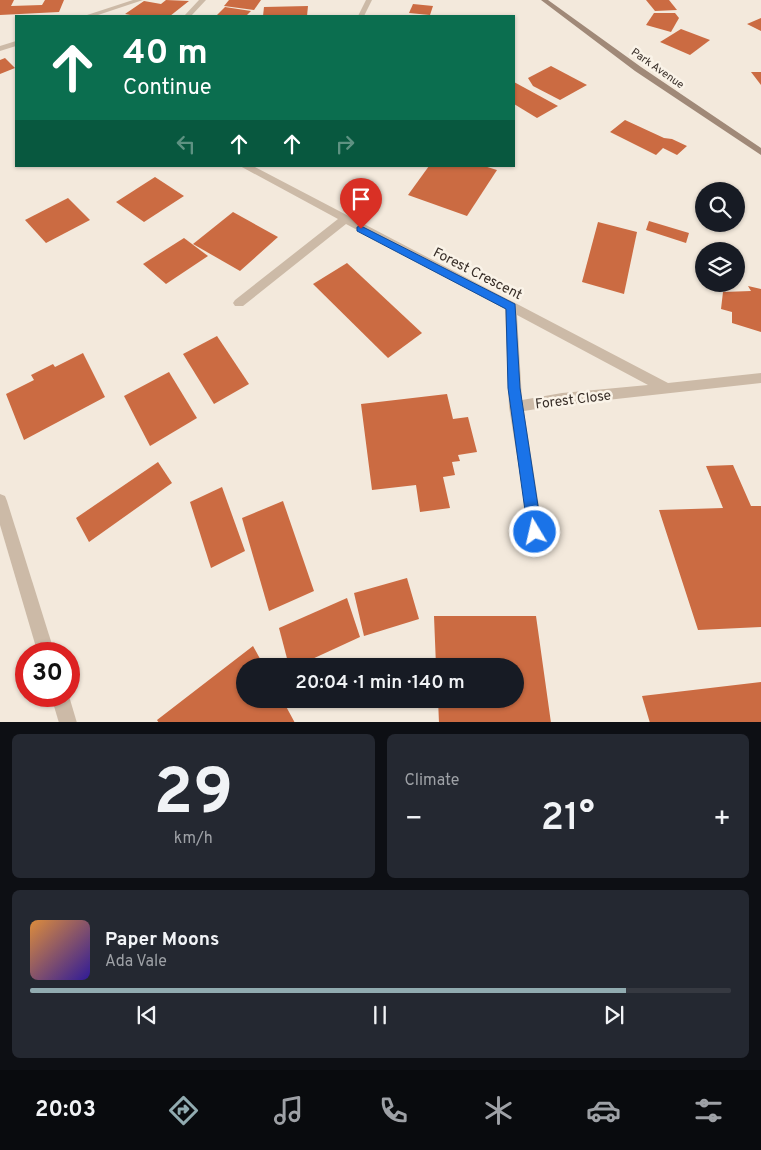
<!DOCTYPE html>
<html lang="en">
<head>
<meta charset="utf-8">
<style>
  :root { --surface:#171b24; --page:#242831; --text:#f1f3f6; --muted:#9ea1a6; --line:#363941; --accent:#91abb0 }
  body { margin:0; font-family:Overpass,sans-serif; background:var(--page); color:var(--text); height:100vh; display:flex; flex-direction:column; font-size:19px; white-space:nowrap }
  * { box-sizing:border-box; margin:0 }
  p { font-size:16px; color:var(--muted) }
  .icon { flex:none; width:28px; height:28px; fill:none; stroke:currentColor; stroke-width:2; stroke-linecap:round; stroke-linejoin:round }
  .map { position:relative; height:722px; overflow:hidden }
  .panel { display:flex; flex-direction:column; gap:12px; padding:12px; background:#0d0f14; flex:1 }
  .panel>* { flex:none }
  .guide { position:absolute; left:15px; top:15px; width:500px; height:152px; border-radius:0px; box-shadow:0 1px 4px #0004; background:#0b6e4f; color:#fff; overflow:hidden }
  .tools { position:absolute; left:695px; top:182px; display:grid; gap:10px }
  .tools a { display:grid; place-items:center; width:50px; height:50px; border-radius:50%; background:var(--surface); box-shadow:0 1px 4px #0004; font-size:25px }
  .speed { position:absolute; left:15px; top:642px; display:flex; gap:10px; font-size:25px; font-weight:700; text-align:center }
  .speed>* { display:grid; place-content:center; width:65px; height:65px; border-radius:50%; background:var(--surface); box-shadow:0 1px 4px #0004; line-height:1 }
  .speed .limit { border:8px solid #d22; background:#fff; color:#111 }
  .pin { position:absolute; display:grid; place-items:center; width:42px; height:42px; color:#fff; margin:-51px -21px; border-radius:50% 50% 50% 0; rotate:-45deg; box-shadow:0 0 5px #0007 }
  .pin .icon { rotate:45deg }
  .me { position:absolute; width:55px; margin:-28px; rotate:351deg; stroke-linejoin:round; filter:drop-shadow(0 0 4px #0008) }
  .turn { display:flex; align-items:center; gap:18px; height:105px; padding:0 25px; font-size:22px }
  .turn .icon { width:65px; height:65px; stroke-width:2.5 }
  .turn b { display:block; font-size:35px; line-height:42px }
  .lanes { display:flex; align-items:center; height:48px; padding:0 25px; background:#0003; justify-content:center; gap:25px; direction:ltr }
  .lanes .off { opacity:.35 }
  .big { font-size:38px; font-weight:600; line-height:1.1 }
  .panel .widget { flex:1; display:flex; flex-direction:column; justify-content:center; gap:8px; min-width:0; padding:0 18px; border-radius:8px; background:var(--page) }
  .panel .dial { align-items:center; gap:0 }
  .dial b { font-size:65px; line-height:1 }
  .song { display:flex; align-items:center; gap:15px }
  .cover { width:60px; height:60px; border-radius:8px; background:linear-gradient(135deg,hsl(30 70% 55%),hsl(250 70% 35%)) }
  .played { height:5px; border-radius:2px; background:linear-gradient(90deg,var(--accent) 85%,var(--line) 85%) }
  .keys { display:flex; justify-content:space-around; direction:ltr }
  .heat { display:flex; justify-content:space-between; align-items:center; font-size:28px; direction:ltr }
  .panel .tiles { flex:1; display:grid; gap:12px; grid-template-columns:1fr 1fr }
  .widget:last-child { grid-column:span 2 }
  .trip { position:absolute; left:236px; top:658px; width:288px; height:50px; border-radius:25px; background:var(--surface); box-shadow:0 1px 4px #0004; font-weight:600; line-height:50px; text-align:center }
  .dock { display:flex; height:80px; justify-content:space-around; align-items:center; background:#090b0e; color:var(--muted) }
  .dock .icon { width:35px; height:35px }
  .dock .current { color:var(--accent) }
  .dock b { font-size:22px; color:var(--text) }
  .map>svg:first-child { display:block }
  .building { fill:#cb6b42 }
  .lines { fill:none; stroke-linecap:round; stroke-linejoin:round }
  .street { fill:#ccbaa7; fill-rule:evenodd }
  .secondary { fill:#a08978; fill-rule:evenodd }
  .route { fill:#1a73e8; stroke:#114b97 }
  .labels { text-anchor:middle; stroke-width:5; stroke-linejoin:round; paint-order:stroke }
  .far-street-label { font-size:11px; fill:#382e28; stroke:#faf3e8 }
  .street-label { font-size:14px; fill:#382e28; stroke:#faf3e8 }
</style>
</head>
<body>
<div class="map">
<svg width="761" height="723" viewBox="0 0 761 723">
  <rect width="100%" height="100%" fill="#f3e9dc"/>
  <g class="building">
    <path d="M0,0H14L11,6L42,5L45,0H64L59,12L0,15Z"/>
    <path d="M166,0L189,1L170,16H136L125,14L144,1L161,4Z"/>
    <path d="M229,0H261L254,10L224,6Z"/>
    <path d="M646,0H669L677,10L655,11Z"/>
    <path d="M413,4L433,6L430,15L409,13Z"/>
    <path d="M308,6L307,16H263L264,7Z"/>
    <path d="M225,7L251,11L246,16H216Z"/>
    <path d="M654,13H675L679,18L671,32L646,25Z"/>
    <path d="M761,18V31L747,24Z"/>
    <path d="M681,29L710,40L690,55L660,42Z"/>
    <path d="M5,58L15,68L0,74V60Z"/>
    <path d="M551,66L587,85L560,100L533,86L528,78Z"/>
    <path d="M751,72H761V85Z"/>
    <path d="M514,82L558,106L537,118L514,104Z"/>
    <path d="M625,120L664,138L672,139L687,146L677,155L663,148L656,155L610,132Z"/>
    <path d="M429,166H484L497,170L467,216L408,195Z"/>
    <path d="M155,177L184,196L144,222L116,202Z"/>
    <path d="M68,198L90,220L46,243L25,220Z"/>
    <path d="M233,212L278,237L240,271L193,244Z"/>
    <path d="M649,221L689,233L686,243L646,230Z"/>
    <path d="M598,222L637,232L624,294L582,282Z"/>
    <path d="M184,238L208,256L166,284L143,264Z"/>
    <path d="M347,263L422,333L388,358L313,284Z"/>
    <path d="M748,286L761,289V332L732,323V312L721,309L723,292L751,291Z"/>
    <path d="M217,336L249,384L214,404L183,354Z"/>
    <path d="M83,353L105,397L24,440L6,394L34,380L31,375L53,364L55,367Z"/>
    <path d="M169,372L197,418L150,446L124,396Z"/>
    <path d="M447,394L453,419L468,417L477,452L458,455L460,461L452,462L455,475L443,477L450,508L420,512L416,485L372,490L361,404Z"/>
    <path d="M158,462L172,483L89,542L76,518Z"/>
    <path d="M733,465L751,506H761V627L698,630L659,510L723,508L706,466Z"/>
    <path d="M222,487L245,551L211,568L190,502Z"/>
    <path d="M283,501L314,591L269,611L242,518Z"/>
    <path d="M407,578L419,619L364,636L354,593Z"/>
    <path d="M347,598L360,637L297,666H289L279,628Z"/>
    <path d="M434,616H536L551,723H439L438,699H515V666H436Z"/>
    <path d="M253,646L264,666H245V699H282L295,723H159L157,720Z"/>
    <path d="M761,682V723H650L642,696Z"/>
  </g>
  <g class="lines">
    <g class="street">
      <path d="M133,0H143L95,16H84Z"/>
      <path d="M199,0H206L191,16H184Z"/>
      <path d="M366,0H372L364,16H358Z"/>
      <path d="M16,41V46L0,51V46Z"/>
      <path d="M240,166H253L668,383L761,373V383L562,405L524,411L543,532L540,537L535,540L530,537L509,407L505,309L346,224L243,306H235L233,303L235,300L338,219ZM517,315L648,385L562,393L522,400Z"/>
      <path d="M0,494L5,496L7,501L55,654H38L0,525Z"/>
      <path d="M51,696H69L77,723H59Z"/>
    </g>
    <path class="secondary" d="M541,0H548L641,67L761,148V155L635,71Z"/>
  </g>
  <path class="route" d="M361,226L515,304L520,388L542,532L540,537L535,539L530,537L528,532L508,388L506,309L357,231V227Z"/>
  <g class="labels">
    <g class="far-street-label">
      <text transform="translate(658 68) rotate(35)" y="4">Park Avenue</text>
    </g>
    <g class="street-label">
      <text transform="translate(478 273) rotate(27)" y="5">Forest Crescent</text>
      <text transform="translate(573 399) rotate(-7)" y="5">Forest Close</text>
    </g>
  </g>
</svg>
<div class="tools">
<a><svg class="icon" aria-label="search" viewBox="0 0 24 24"><circle cx="10" cy="10" r="6"/><path d="M15 15l6 6"/></svg></a>
<a><svg class="icon" aria-label="layers" viewBox="0 0 24 24"><path d="M12 4l9 5-9 5-9-5zM3 14l9 5 9-5"/></svg></a>
</div>
<div class="speed"><div class="limit">30</div></div>
<div class="pin" style="left:361px;top:229px;background:#d93025"><svg class="icon" aria-label="arrive" viewBox="0 0 24 24"><path d="M6 21V4h12l-3 4 3 4H6"/></svg></div>
<svg class="me" style="left:535px;top:532px" viewBox="-20 -20 40 40"><circle r="17" fill="#1a73e8" stroke="#fff" stroke-width="3"/><path d="M0-11L8 9 0 5-8 9z" fill="#fff"/></svg>
<div class="trip">20:04 · 1 min · 140 m</div>
<div class="guide">
<div class="turn"><svg class="icon" aria-label="ahead" viewBox="0 0 24 24"><path d="M12 20V5M6 11l6-6 6 6"/></svg><div><b>40 m</b>Continue</div></div>
<div class="lanes"><svg class="icon off" aria-label="left" viewBox="0 0 24 24"><path d="M17 20v-9H6M10 6l-5 5 5 5"/></svg><svg class="icon" aria-label="ahead" viewBox="0 0 24 24"><path d="M12 20V5M6 11l6-6 6 6"/></svg><svg class="icon" aria-label="ahead" viewBox="0 0 24 24"><path d="M12 20V5M6 11l6-6 6 6"/></svg><svg class="icon off" aria-label="right" viewBox="0 0 24 24"><path d="M7 20v-9h11M14 6l5 5-5 5"/></svg></div>
</div>
</div>
<section class="panel">
<div class="tiles">
<div class="widget dial"><b>29</b><p>km/h</p></div>
<div class="widget"><p>Climate</p>
<div class="heat"><a>−</a><b class="big">21°</b><a>+</a></div>
</div>
<div class="widget">
<div class="song"><i class="cover"></i><div><b>Paper Moons</b><p>Ada Vale</p></div></div>
<div class="played"></div>
<div class="keys"><svg class="icon" aria-label="previous" viewBox="0 0 24 24"><path d="M18 5L8 12l10 7zM5 5v14"/></svg><svg class="icon" aria-label="pause" viewBox="0 0 24 24"><path d="M8 5v14M16 5v14"/></svg><svg class="icon" aria-label="next" viewBox="0 0 24 24"><path d="M6 5l10 7-10 7zM19 5v14"/></svg></div>
</div>
</div>
</section>
<nav class="dock">
<b>20:03</b>
<svg class="icon current" aria-label="directions" viewBox="0 0 24 24"><path d="M12 3l9 9-9 9-9-9zM9 14v-3h6M13 9l2 2-2 2"/></svg>
<svg class="icon" aria-label="music" viewBox="0 0 24 24"><path d="M9 18V5l10-2v13"/><circle cx="6" cy="18" r="3"/><circle cx="16" cy="16" r="3"/></svg>
<svg class="icon" aria-label="phone" viewBox="0 0 24 24"><path d="M5 4h4l2 5-3 2q2 4 5 5l2-3 5 2v4C11 20 4 13 5 4z"/></svg>
<svg class="icon" aria-label="climate" viewBox="0 0 24 24"><path d="M12 3v18M4 7l16 10M4 17L20 7"/></svg>
<svg class="icon" aria-label="car" viewBox="0 0 24 24"><path d="M5 17H2v-5l4-1 3-4h7l3 4 3 1v5h-3M9 17h6M6 11h13"/><circle cx="7" cy="17" r="2"/><circle cx="17" cy="17" r="2"/></svg>
<svg class="icon" aria-label="filters" viewBox="0 0 24 24"><path d="M4 7h16M4 17h16"/><circle cx="9" cy="7" r="2"/><circle cx="15" cy="17" r="2"/></svg>
</nav>
</body>
</html>
